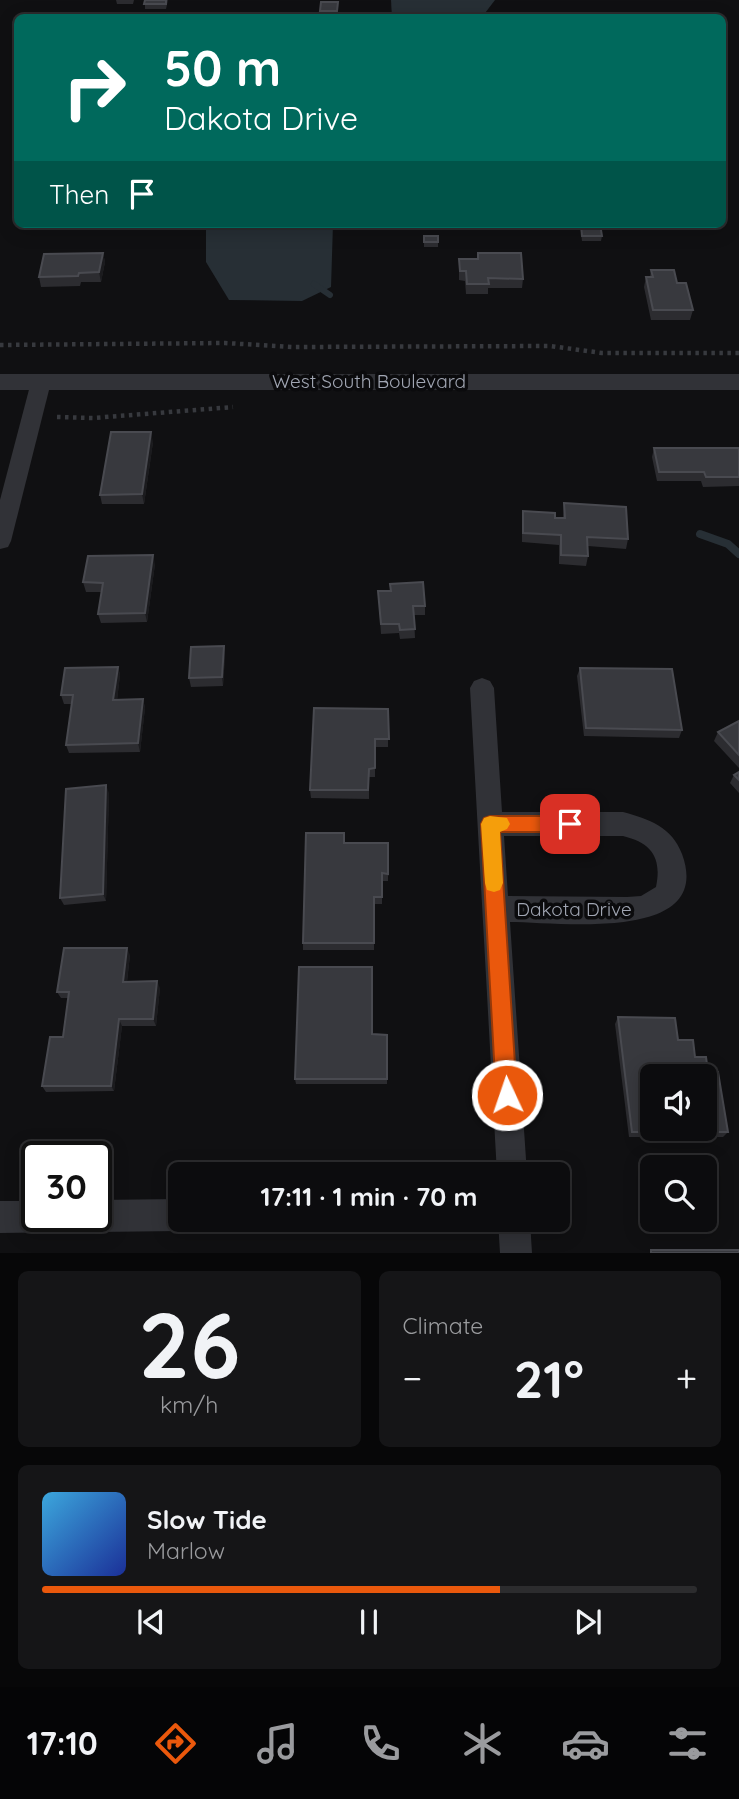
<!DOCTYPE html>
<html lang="en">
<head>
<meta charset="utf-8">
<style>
  :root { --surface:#0c0c0e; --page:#151517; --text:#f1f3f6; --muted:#9a9b9e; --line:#2c2c2e; --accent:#ea580c }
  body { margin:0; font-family:Quicksand,sans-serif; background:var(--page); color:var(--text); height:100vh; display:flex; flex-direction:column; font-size:26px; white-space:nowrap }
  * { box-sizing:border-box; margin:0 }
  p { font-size:23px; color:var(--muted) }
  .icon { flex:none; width:38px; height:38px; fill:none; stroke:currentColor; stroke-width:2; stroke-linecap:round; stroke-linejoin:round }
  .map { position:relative; height:1253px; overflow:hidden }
  .details { display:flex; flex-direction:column; gap:18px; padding:18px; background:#070708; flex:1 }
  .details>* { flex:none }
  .top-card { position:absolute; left:14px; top:14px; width:712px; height:214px; border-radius:10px; box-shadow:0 4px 18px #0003,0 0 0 2px var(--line); background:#00695c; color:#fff; overflow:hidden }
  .buttons { position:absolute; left:640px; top:1064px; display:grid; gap:14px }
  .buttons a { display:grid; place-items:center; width:77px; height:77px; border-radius:10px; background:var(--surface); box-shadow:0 4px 18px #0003,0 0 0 2px var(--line); font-size:35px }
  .speed { position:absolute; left:21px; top:1141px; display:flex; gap:14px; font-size:35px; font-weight:700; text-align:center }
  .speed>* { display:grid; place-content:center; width:91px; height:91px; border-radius:50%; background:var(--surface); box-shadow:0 4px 18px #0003,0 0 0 2px var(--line); line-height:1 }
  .speed .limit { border:4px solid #111; border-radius:10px; background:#fff; color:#111 }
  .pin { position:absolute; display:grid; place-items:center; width:60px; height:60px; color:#fff; margin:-30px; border-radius:14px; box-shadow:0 4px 10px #0006 }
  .me { position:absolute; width:77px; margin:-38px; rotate:357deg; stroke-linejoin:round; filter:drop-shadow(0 0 5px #0008) }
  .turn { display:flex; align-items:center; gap:24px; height:147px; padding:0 35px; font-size:32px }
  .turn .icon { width:91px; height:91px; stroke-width:2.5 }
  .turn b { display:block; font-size:49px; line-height:60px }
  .then { display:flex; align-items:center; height:66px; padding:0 35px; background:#0003; gap:14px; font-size:26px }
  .big { font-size:52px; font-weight:700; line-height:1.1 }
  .details .card { flex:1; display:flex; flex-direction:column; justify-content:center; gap:10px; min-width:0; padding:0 24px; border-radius:10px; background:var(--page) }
  .details .dial { align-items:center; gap:0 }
  .dial b { font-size:91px; line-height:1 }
  .song { display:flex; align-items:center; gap:21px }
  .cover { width:84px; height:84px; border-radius:10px; background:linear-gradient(135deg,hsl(200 70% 55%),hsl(230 70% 35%)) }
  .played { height:7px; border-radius:4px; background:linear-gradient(90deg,var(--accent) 70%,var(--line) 70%) }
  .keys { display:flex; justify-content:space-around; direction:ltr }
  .heat { display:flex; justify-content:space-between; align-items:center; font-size:38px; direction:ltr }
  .details .tiles { flex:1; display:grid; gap:18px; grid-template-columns:1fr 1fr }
  .card:last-child { grid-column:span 2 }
  .trip { position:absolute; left:168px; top:1162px; width:402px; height:70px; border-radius:10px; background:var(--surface); box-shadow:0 4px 18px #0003,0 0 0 2px var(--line); font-weight:700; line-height:70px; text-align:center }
  .tab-bar { display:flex; height:112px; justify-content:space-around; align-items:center; background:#050506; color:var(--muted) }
  .tab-bar .icon { width:49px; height:49px }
  .tab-bar .selected { color:var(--accent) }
  .tab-bar b { font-size:32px; color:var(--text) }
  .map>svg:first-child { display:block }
  .water { fill:#272f35 }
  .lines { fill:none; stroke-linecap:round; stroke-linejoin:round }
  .stream-far1 { stroke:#272f35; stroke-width:6 }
  .stream { stroke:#272f35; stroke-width:8 }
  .path { stroke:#37393e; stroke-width:4.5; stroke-dasharray:3.5 4.5; stroke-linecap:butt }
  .minor { fill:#313237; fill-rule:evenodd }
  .tertiary { fill:#313237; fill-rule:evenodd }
  .wall { fill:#2c2c30 }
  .shaded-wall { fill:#1b1b1e }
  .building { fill:#38393e; stroke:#494a50; stroke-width:2; fill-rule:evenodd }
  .route { fill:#ea580c; stroke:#983908; stroke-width:2 }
  .slow { fill:#f59e0b }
  .labels { text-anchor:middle; stroke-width:7; stroke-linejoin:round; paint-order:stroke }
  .street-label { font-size:19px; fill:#a1a6b3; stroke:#0b0b0d }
</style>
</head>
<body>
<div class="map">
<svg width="739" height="1253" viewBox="0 0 739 1253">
  <rect width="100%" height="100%" fill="#101012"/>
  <g class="water">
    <path d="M391,0H495L482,17L392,18Z"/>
    <path d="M206,224H333L331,287L302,301L229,300L206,262Z"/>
  </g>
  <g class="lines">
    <path class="stream-far1" d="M314,284L330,295"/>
    <path class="stream" d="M700,534L728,544L739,554"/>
    <g class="path">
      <path d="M0,345L225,343L293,347L550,346L602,353H739"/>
      <path d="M57,417L93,418L233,407"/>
    </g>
    <g class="minor">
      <path d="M41,376L48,377L51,382L11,541L8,547L0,549V500L31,382L34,377Z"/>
      <path d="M482,678L490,681L494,688L502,812H623C649,819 672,827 682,854C715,944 557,922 510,922L527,1174H497L470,688L474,681ZM504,836H623C652,843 662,858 656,887L641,896L627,897L508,896Z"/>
      <path d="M180,1199V1220H194L191,1226L180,1231L96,1232L85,1227L83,1224L82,1227L71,1232L0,1233V1201H37V1216H96V1200Z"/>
      <path d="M498,1220H530L532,1253H500Z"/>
    </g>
    <rect class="tertiary" x="0" y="374" width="739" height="16"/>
  </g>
  <g class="wall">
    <path d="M116,0H134L133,4H117Z"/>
    <path d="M145,0H168L166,9H145Z"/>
    <path d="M338,2L337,16H320V11Z"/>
    <path d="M580,224H600L602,236L601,241H582Z"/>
    <rect x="424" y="236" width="14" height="11"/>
    <path d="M103,253L105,262L101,282H81L80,286L41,287L39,277Z"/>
    <path d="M478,253L523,279L522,288H488V294H466L465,281L459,280V259H477Z"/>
    <path d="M651,270L677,283L693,310L690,320H651L644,287L646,277H650Z"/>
    <path d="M153,442L144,504H102L100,495Z"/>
    <path d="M654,448H739V486L703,487L701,481H657L652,457Z"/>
    <path d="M564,503L628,539L626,549L588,546V556L586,566L559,564V545L522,542V520L523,511L555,518H563Z"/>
    <path d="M155,564L147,622L101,623L98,614L102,592H86L83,582Z"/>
    <path d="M390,584L425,606V615H414L415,638L400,639L399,633L381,634L378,591H390Z"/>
    <path d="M225,655L223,686L191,687L189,678Z"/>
    <path d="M118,667L120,675L117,700L143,699L145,708L140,752L69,753L66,745L72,704H64L61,695Z"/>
    <path d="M580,668L682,730L679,738L584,736L577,676Z"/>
    <path d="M388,709V747H375V777H369V799L311,798L310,790Z"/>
    <path d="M739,721V768L714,741L718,732Z"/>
    <path d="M739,772V793L730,783L734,775Z"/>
    <path d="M109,793L106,901L64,905L60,898Z"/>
    <path d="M344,843H388V881H382V904H374V950H303V943Z"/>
    <path d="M130,955L127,982L160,988L156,1026H122L114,1091L46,1092L42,1086L63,1037L69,998H61L57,992Z"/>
    <path d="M618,1017L678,1040L695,1057L708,1072L728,1132L723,1137H629L615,1024Z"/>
    <path d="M372,1034L387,1035V1084H296L295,1079Z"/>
  </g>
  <g class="shaded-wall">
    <path d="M103,253L105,262L101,282L99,272Z"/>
    <path d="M151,432L153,442L144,504L142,494Z"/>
    <path d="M153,555L155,564L147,622L145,613Z"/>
    <path d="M224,646L225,655L223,686L222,677Z"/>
    <path d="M118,667L120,675L116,709L113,700Z"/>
    <path d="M143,699L145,708L140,752L138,743Z"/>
    <path d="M106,785L109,793L106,901L103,894Z"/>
    <path d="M127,948L130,955L126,989L123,982Z"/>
    <path d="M157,981L160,988L156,1026L153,1019Z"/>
    <path d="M119,1019L122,1026L114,1091L111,1086Z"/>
  </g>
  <g class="building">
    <path d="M145,0H166V4H144Z"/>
    <path d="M321,2H338L337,11H320Z"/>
    <path d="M581,224H600L602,236H582Z"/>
    <rect x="424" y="236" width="14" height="6"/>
    <path d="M103,253L99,272L79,273L78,276L39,277L44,254Z"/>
    <path d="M478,253H521L523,279L488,278L489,284H467L466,271H460L459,259H478Z"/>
    <path d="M651,270H674L677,283H686L693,310H653L646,277H653Z"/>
    <path d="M111,432H151L142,494L100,495Z"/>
    <path d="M654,448H739V477H706L704,472H659Z"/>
    <path d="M564,503L626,507L628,539L587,537L588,556L561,555V535L523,533V511L555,513V518H565Z"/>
    <path d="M153,555L145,613L98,614L103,583L83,582L88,556Z"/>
    <path d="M423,582L425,606H413L415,629L400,630L399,624H381L378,591H391L390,584Z"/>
    <path d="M224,646L222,677L189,678L191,647Z"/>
    <path d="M118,667L113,700L143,699L138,743L66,745L73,695H61L65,668Z"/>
    <path d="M580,668L672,669L682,730L586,728Z"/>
    <path d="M314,708L388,709L389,739H375V768L369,769L368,790H310Z"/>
    <path d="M739,721V755L718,732Z"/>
    <path d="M739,772V780L734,775Z"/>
    <path d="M106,785L103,894L60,898L66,789Z"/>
    <path d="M306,833H344V843H388V874L382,873V897H374V943H303Z"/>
    <path d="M64,948H127L123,982L157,981L153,1019H119L111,1086H42L50,1037H63L69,992H57Z"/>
    <path d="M299,967H372V1034L387,1035V1079H295Z"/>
    <path d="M618,1017L675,1018L678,1040H693L695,1057H706L708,1072H718L728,1132H632ZM653,1076H705V1129H653Z"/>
    <rect x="651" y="1250" width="88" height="3"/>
  </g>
  <path class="route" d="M490,816H570L576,818L579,824L576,830L570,832H500L517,1095L514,1102L507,1105L499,1102L496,1095L481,824L484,818Z"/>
  <path class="slow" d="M490,816L507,818L510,824L507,829L500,832L503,883L500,890L494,892L487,890L485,883L481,824L484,818Z"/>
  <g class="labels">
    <g class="street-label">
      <text x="369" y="388">West South Boulevard</text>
      <text x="574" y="916">Dakota Drive</text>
    </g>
  </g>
</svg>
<div class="buttons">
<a><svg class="icon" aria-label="sound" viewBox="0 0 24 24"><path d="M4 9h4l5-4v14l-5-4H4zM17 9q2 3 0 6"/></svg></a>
<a><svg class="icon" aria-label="search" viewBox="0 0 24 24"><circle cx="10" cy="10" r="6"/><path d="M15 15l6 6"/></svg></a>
</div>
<div class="speed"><div class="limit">30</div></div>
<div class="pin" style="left:570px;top:824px;background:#d93025"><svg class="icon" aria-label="arrive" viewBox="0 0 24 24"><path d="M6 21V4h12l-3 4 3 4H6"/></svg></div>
<svg class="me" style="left:507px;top:1095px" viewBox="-20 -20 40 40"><circle r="17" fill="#ea580c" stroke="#fff" stroke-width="3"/><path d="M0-11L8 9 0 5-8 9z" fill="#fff"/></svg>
<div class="trip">17:11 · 1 min · 70 m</div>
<div class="top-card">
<div class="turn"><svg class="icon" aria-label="right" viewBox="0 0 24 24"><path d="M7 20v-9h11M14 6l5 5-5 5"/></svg><div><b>50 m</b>Dakota Drive</div></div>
<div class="then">Then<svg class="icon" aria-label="arrive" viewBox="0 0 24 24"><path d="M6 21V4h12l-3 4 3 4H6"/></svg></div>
</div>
</div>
<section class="details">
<div class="tiles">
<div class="card dial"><b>26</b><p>km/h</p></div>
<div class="card"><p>Climate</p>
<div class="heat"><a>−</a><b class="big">21°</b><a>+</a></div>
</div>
<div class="card">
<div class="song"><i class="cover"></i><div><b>Slow Tide</b><p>Marlow</p></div></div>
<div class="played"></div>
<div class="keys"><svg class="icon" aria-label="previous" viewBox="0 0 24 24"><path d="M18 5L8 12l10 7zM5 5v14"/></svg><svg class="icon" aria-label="pause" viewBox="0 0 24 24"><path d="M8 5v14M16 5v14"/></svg><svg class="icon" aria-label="next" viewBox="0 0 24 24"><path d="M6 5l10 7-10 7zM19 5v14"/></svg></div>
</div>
</div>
</section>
<nav class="tab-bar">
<b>17:10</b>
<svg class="icon selected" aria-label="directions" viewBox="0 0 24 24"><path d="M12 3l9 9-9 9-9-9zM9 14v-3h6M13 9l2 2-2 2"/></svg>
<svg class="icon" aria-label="music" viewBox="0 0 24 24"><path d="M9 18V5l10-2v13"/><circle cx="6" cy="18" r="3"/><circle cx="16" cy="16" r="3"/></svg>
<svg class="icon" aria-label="phone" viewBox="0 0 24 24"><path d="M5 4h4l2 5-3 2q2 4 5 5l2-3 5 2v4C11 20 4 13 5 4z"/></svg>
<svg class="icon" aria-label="climate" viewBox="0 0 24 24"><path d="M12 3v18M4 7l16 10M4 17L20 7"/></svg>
<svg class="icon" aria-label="car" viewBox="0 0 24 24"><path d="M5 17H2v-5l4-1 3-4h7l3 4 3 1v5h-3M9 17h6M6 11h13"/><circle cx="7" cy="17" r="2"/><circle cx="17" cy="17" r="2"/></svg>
<svg class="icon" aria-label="filters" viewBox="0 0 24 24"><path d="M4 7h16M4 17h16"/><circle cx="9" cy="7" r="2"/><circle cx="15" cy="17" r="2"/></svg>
</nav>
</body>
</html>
